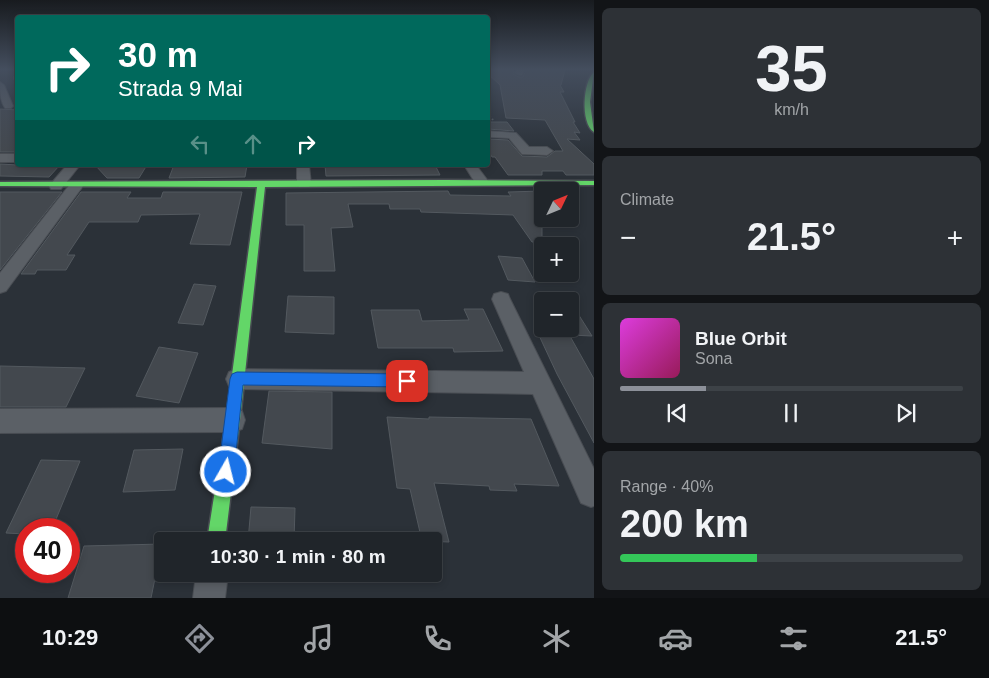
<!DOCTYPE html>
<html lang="en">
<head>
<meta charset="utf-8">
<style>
  :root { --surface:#20252a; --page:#2d3136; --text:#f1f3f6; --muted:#a2a5a8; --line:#3d4247; --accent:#8c9099 }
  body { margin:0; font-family:Arial,sans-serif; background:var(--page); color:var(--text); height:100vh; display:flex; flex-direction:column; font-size:19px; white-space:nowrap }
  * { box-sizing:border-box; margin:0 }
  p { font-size:16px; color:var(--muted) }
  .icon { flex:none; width:28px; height:28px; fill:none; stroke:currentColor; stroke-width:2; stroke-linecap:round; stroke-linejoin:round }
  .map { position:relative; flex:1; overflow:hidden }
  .sheet { display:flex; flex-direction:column; gap:8px; padding:8px; background:#121417; width:395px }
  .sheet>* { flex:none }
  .banner { position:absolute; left:15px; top:15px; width:475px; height:152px; border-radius:5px; box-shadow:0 2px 8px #0003,0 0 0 1px var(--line); background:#00695c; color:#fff; overflow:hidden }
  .needle { width:32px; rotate:47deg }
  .buttons { position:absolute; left:534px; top:182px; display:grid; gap:10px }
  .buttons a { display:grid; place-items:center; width:45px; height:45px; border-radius:5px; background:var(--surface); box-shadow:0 2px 8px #0003,0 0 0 1px var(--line); font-size:25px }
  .speed { position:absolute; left:15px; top:518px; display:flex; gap:10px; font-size:25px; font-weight:700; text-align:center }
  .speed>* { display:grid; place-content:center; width:65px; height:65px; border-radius:50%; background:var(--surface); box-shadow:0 2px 8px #0003,0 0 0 1px var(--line); line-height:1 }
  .speed .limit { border:8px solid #d22; background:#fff; color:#111 }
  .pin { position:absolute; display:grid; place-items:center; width:42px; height:42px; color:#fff; margin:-21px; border-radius:10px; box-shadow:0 2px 8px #0006 }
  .me { position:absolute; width:55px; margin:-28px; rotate:8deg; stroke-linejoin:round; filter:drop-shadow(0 0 4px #0008) }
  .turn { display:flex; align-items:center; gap:18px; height:105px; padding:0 20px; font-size:22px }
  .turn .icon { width:65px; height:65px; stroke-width:2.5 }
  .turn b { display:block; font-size:35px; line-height:42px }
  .lanes { display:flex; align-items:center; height:48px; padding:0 20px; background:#0003; justify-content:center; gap:25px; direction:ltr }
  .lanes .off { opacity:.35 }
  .big { font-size:38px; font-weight:800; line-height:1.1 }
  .sheet .widget { flex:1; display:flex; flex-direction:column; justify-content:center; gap:8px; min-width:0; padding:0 18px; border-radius:8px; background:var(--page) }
  .sheet .dial { align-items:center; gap:0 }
  .dial b { font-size:65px; line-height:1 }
  .song { display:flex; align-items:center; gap:15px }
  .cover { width:60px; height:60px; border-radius:8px; background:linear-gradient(135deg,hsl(300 70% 55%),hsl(330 70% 35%)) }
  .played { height:5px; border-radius:2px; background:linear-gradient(90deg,var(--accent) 25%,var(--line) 25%) }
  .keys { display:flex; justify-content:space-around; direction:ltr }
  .heat { display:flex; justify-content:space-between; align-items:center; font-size:28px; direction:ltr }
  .charge { height:8px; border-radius:4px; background:linear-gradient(90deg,#34c759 40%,var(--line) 0) }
  .trip { position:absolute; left:154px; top:532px; width:288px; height:50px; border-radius:5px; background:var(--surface); box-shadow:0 2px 8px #0003,0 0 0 1px var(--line); font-weight:800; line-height:50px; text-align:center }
  .menu { display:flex; height:80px; justify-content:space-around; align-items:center; background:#0d0f11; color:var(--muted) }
  .menu .icon { width:35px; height:35px }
  .menu .selected { color:var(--accent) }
  .menu b { font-size:22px; color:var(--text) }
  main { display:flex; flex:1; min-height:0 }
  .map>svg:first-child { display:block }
  .building { fill:#43484e; stroke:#53595f }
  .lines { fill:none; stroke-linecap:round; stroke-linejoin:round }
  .lane-casing { stroke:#494d53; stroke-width:2 }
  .street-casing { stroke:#494d53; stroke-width:2 }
  .fast-casing { stroke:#494d53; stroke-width:3 }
  .path-far1 { stroke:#595f64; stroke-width:1; stroke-dasharray:2 2; stroke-linecap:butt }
  .path { stroke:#595f64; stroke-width:2; stroke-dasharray:2.5 2.5; stroke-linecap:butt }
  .lane { fill:#5b6066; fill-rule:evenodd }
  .street { fill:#5b6066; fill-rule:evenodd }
  .fast { fill:#63d668; fill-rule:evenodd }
  .route { fill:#1a73e8; stroke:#114b97 }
</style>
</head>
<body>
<main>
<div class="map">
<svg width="594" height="598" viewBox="0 0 594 598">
  <rect width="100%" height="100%" fill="#2b3138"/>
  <g class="building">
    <path d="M488,70H514L513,74L519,77H523L526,70H565L561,85H560L564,92H560L575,122H573L580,133L574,132L580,140L567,139L594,164V175H566L563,171H542V175H508L495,157H492L488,150V139L508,140L522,156L547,157L555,151H563L545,120L506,118L500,85L488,74Z"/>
    <path d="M0,109L18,110V152H0Z"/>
    <path d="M488,122H507L514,131L488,129Z"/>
    <path d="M0,164L18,165H60L49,177L0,176Z"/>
    <path d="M95,165H147L139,178H107Z"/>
    <path d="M174,165H247L245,177L169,178Z"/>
    <path d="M325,165H435L440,175L326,176Z"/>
    <path d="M448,191L450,195L511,196L508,192L542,191V242H532L513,215L421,212L420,209H390L389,204H348L353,227L331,228L335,271H304V225H286V193Z"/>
    <path d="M0,192H62L0,270Z"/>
    <path d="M81,192H131L127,198H161L163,192H242L230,245L190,244L200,214L141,215L138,222H89L67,255H75L66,270H37L35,274H21Z"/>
    <path d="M498,256L522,258L535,282L508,280Z"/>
    <path d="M194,284L216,286L203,325L178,323Z"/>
    <path d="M288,296L334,297V334L285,332Z"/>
    <path d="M570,301L592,336L570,335Z"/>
    <path d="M464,309H483L503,351L454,352L453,348H378L371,310H419L422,321L469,320Z"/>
    <path d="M536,329H566L594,379V443L557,374Z"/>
    <path d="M159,347L198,353L179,403L136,396Z"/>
    <path d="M0,366L85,368L66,407H0Z"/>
    <path d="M269,391L332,392V449L262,443Z"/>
    <path d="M387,417L429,419V417L531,419L559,486L514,484L517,491L490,490L489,486L434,483L449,542L422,541L410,489L397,488Z"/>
    <path d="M183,449L175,490L123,492L134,450Z"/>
    <path d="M41,460L80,461L52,529H26V534L6,533Z"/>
    <path d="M251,507L295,508L294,541H248Z"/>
    <path d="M162,544L151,598H68L84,546Z"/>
  </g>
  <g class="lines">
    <defs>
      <rect id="lane" x="14" y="77" width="4" height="2"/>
      <g id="street">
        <path d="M516,70H524L522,75H519L515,73Z"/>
        <path d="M0,82L4,85L13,106L11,108H5C0,100 0,92 0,82Z"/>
        <path d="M488,131L516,133L529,147H547L553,151L547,155L522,154L509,138L488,137Z"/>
        <rect x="0" y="154" width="18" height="8"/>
        <path d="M67,165H80L61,189H51L49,186Z"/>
        <path d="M297,165H309L311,184L309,187H299L297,184Z"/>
        <path d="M464,165H476L488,181L486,184H476Z"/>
        <path d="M76,182L83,186L6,291L0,293V273L71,183Z"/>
        <path d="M501,292L508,294L510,299L594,469V506L591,507L581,503L533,394L237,389L229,386L226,379L229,372L237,369L524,372L492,299L494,294Z"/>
        <path d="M233,408L242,411L245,420L242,429L233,432L0,433V409Z"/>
        <path d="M196,574H228L225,598H193Z"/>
      </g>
      <g id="fast">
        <path d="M594,72L590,102L594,132C580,123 583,81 594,72Z"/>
        <path d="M446,180L594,181V185L265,187L240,420L225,541H207L226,420L257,187L0,186V182Z"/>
      </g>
    </defs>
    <use href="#lane" class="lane-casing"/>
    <use href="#street" class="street-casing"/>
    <use href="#fast" class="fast-casing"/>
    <path class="path-far1" d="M488,113L490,116"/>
    <path class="path" d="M489,115L493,120"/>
    <use href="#lane" class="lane"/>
    <use href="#street" class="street"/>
    <use href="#fast" class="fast"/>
  </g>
  <linearGradient id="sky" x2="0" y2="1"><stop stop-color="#181b1f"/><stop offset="0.45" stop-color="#444e5e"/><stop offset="1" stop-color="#444e5e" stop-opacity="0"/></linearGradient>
  <rect width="594" height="154" fill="url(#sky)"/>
  <path class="route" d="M237,372L407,374L412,376L414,381L412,385L407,387L243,385L234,472L232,478L226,480L220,478L218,472L230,379L232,374Z"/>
</svg>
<div class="buttons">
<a><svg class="needle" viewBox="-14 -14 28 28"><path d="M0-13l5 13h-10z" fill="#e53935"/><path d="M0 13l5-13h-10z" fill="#a2a5a8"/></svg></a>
<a>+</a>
<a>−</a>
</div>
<div class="speed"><div class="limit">40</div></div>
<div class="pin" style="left:407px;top:381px;background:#d93025"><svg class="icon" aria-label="arrive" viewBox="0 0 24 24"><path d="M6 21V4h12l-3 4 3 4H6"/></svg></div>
<svg class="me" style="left:226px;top:472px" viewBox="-20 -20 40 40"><circle r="17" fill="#1a73e8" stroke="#fff" stroke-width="3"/><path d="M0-11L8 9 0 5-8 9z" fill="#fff"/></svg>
<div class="trip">10:30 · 1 min · 80 m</div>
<div class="banner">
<div class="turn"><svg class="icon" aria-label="right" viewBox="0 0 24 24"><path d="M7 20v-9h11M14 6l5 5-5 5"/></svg><div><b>30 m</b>Strada 9 Mai</div></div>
<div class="lanes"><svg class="icon off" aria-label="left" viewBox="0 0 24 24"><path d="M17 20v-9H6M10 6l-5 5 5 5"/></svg><svg class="icon off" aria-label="ahead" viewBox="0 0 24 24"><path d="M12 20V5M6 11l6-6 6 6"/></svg><svg class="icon" aria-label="right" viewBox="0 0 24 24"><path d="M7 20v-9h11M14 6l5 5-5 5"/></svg></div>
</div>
</div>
<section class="sheet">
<div class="widget dial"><b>35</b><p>km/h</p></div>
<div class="widget"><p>Climate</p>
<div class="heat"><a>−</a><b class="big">21.5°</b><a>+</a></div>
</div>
<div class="widget">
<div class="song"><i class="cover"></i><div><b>Blue Orbit</b><p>Sona</p></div></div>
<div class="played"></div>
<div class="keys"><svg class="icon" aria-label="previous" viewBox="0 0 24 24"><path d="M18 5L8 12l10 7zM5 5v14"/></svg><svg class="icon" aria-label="pause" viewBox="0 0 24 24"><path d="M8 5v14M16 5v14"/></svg><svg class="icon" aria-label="next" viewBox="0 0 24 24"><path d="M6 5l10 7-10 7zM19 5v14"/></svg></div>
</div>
<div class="widget"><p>Range · 40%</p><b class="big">200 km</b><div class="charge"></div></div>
</section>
</main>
<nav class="menu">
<b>10:29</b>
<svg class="icon selected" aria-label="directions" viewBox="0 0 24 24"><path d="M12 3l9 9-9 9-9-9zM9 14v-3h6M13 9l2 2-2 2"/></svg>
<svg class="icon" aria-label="music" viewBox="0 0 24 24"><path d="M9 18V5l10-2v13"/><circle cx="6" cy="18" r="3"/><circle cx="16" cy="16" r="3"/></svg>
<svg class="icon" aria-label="phone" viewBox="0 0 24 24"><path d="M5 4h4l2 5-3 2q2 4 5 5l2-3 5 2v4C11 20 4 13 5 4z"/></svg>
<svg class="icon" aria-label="climate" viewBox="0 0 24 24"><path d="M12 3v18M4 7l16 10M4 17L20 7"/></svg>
<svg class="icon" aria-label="car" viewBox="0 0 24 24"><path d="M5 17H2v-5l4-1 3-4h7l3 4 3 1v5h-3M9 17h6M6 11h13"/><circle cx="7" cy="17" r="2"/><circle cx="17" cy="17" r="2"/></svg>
<svg class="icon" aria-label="filters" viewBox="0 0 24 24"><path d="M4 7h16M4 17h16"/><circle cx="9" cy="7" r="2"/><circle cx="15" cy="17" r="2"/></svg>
<b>21.5°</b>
</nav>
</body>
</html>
